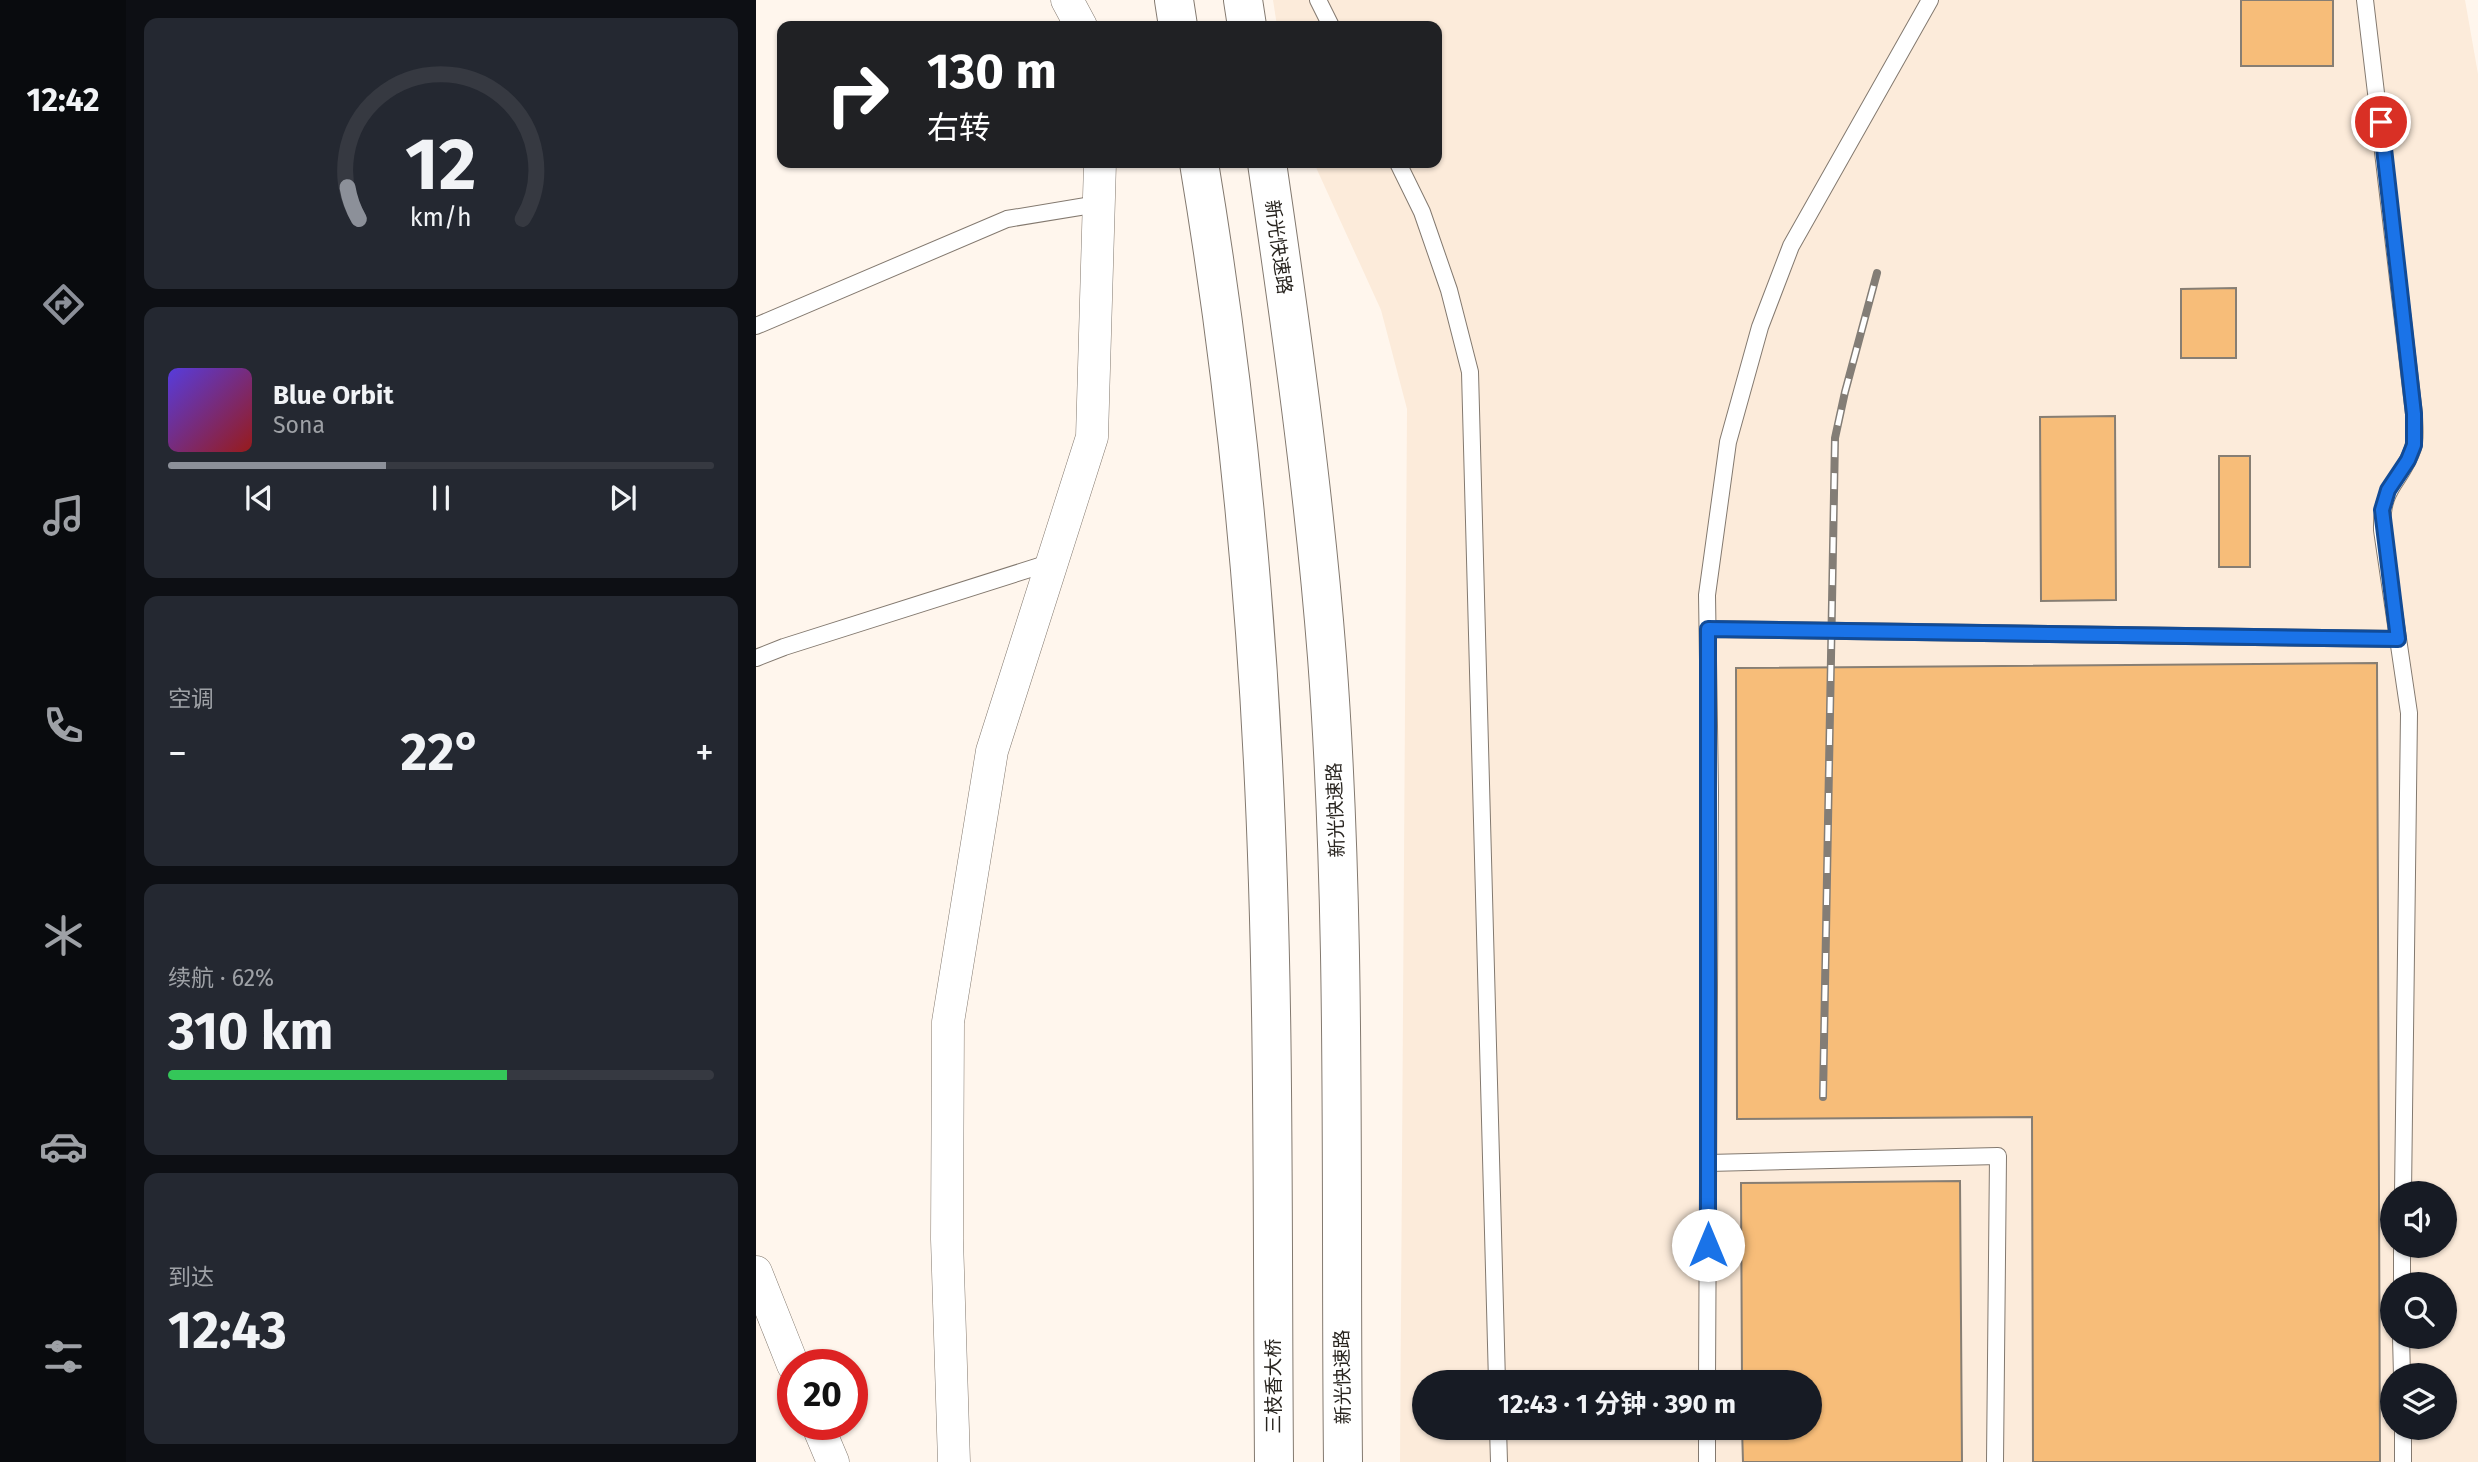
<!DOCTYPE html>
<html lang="zh">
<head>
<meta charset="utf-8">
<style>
  :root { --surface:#171b24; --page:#242831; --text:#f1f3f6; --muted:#9ea1a6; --line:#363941; --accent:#8c9099 }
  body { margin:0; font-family:"Fira Sans","Noto Sans SC",sans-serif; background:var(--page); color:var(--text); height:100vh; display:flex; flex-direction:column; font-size:26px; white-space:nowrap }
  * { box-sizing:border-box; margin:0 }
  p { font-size:23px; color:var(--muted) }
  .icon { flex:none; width:38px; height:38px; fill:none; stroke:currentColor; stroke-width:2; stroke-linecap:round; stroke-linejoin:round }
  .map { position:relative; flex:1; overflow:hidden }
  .side { display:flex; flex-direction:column; gap:18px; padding:18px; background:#0d0f14; width:630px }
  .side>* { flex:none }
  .guide { position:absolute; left:21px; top:21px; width:665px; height:147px; border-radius:14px; box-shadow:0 2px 5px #0004; background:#202124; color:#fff; overflow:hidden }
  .buttons { position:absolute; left:1624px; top:1181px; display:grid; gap:14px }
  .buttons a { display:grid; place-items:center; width:77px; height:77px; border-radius:50%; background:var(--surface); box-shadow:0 2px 5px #0004; font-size:35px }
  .speed { position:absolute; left:21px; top:1349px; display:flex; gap:14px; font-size:35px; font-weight:700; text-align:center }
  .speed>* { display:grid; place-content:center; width:91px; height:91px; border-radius:50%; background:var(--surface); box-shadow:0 2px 5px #0004; line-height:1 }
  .speed .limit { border:10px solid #d22; background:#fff; color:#111 }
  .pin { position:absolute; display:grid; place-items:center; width:60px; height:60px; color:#fff; margin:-30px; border:4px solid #fff; border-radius:50%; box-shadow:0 2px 7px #0007 }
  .me { position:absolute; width:77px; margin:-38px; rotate:0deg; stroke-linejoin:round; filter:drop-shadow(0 0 5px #0008) }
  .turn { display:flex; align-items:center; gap:24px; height:147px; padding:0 35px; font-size:32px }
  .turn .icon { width:91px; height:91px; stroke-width:2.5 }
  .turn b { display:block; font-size:49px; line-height:60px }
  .big { font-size:52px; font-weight:700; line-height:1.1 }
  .side .card { flex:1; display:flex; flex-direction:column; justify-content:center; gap:10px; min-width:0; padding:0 24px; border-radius:14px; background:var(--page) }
  .side .dial { align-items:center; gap:0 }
  .dial svg { height:182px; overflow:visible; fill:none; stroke:var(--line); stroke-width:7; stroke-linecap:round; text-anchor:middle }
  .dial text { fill:var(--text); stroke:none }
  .song { display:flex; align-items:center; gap:21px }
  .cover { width:84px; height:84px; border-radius:10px; background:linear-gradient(135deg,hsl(250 70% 55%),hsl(0 70% 35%)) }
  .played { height:7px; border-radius:4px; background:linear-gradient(90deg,var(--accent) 40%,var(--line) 40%) }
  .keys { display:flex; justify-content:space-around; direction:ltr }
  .heat { display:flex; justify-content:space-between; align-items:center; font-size:38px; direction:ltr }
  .charge { height:10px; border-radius:5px; background:linear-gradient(90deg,#34c759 62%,var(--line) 0) }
  .trip { position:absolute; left:656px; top:1370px; width:410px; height:70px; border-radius:35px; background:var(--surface); box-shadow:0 2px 5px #0004; font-weight:700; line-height:70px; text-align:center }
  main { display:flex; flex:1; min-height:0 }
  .tab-bar { display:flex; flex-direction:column; width:126px; justify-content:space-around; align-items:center; background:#090b0e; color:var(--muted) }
  .tab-bar .icon { width:49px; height:49px }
  .tab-bar .selected { color:var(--accent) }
  .tab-bar b { font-size:32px; color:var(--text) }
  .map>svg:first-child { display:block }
  .built { fill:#fcebda; fill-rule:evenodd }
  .building { fill:#f7bd79; stroke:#877e73; stroke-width:2 }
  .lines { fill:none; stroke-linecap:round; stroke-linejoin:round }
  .service-casing { stroke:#83796f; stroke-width:18 }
  .minor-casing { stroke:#83796f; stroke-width:33 }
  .trunk-casing { stroke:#83796f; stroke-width:40 }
  .service { stroke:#fff; stroke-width:16 }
  .minor { stroke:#fff; stroke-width:32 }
  .trunk { stroke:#fff; stroke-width:38 }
  .rail-casing { stroke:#837d76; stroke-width:8 }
  .rail { stroke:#fff; stroke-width:5; stroke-dasharray:16; stroke-linecap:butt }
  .route-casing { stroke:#114b97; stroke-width:18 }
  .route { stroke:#1a73e8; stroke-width:12 }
  .labels { text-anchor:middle; stroke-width:6; stroke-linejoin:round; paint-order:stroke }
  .street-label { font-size:19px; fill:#28241f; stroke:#fff }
</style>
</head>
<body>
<main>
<nav class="tab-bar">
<b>12:42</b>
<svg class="icon selected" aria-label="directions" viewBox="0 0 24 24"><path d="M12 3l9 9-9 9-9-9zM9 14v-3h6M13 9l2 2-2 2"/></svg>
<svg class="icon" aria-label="music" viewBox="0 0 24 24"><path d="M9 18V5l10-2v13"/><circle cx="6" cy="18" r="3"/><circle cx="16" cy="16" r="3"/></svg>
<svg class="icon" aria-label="phone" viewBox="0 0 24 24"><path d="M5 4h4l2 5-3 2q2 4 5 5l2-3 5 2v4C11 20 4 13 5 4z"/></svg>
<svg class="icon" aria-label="climate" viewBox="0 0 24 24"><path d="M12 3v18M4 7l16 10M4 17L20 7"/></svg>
<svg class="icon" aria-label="car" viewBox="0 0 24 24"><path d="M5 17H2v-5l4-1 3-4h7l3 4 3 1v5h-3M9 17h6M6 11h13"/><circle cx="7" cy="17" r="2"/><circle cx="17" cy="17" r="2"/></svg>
<svg class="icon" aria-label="filters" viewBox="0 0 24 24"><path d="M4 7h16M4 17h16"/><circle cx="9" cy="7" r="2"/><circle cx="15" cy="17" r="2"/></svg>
</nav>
<section class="side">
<div class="card dial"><svg viewBox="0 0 100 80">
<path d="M14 69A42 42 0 1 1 86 69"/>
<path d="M14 69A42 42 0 0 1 9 55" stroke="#8c9099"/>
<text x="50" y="56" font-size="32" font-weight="700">12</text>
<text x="50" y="72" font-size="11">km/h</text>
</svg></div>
<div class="card">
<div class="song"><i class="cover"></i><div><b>Blue Orbit</b><p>Sona</p></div></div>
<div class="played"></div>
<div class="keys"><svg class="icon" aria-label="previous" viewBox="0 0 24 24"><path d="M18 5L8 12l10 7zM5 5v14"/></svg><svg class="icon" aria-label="pause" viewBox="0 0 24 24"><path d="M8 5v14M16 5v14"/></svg><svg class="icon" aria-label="next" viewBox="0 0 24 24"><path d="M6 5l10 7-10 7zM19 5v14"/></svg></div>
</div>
<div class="card"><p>空调</p>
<div class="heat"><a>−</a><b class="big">22°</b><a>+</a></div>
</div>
<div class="card"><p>续航 · 62%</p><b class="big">310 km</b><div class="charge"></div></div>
<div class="card"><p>到达</p><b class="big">12:43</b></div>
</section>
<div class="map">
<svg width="1722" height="1462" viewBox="0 0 1722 1462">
  <rect width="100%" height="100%" fill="#fff6ed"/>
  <path class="built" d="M517,0H1709L1722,74V1462H644L651,409L625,310L558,163H681V26H521ZM1636,1194H1689V1246H1636ZM1636,1284H1689V1337H1636ZM1636,1376H1689V1428H1636ZM668,1382H1054V1428H668Z"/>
  <g class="building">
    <rect x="1485" y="0" width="92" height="66"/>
    <path d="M1480,288V358H1425V289Z"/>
    <path d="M1359,416L1360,600L1285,601L1284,417Z"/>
    <rect x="1463" y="456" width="31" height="111"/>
    <path d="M1621,663L1624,1462H1277L1276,1117L981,1119L980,668Z"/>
    <path d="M1204,1181L1206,1462H987L986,1428H1054V1382H986L985,1183Z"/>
  </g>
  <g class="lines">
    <defs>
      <g id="service">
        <path d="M562,0L575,26"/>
        <path d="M1609,0L1658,414C1658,424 1660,438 1657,448C1645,484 1625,484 1626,530L1653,713L1647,1194"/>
        <path d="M642,163L666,212L693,290L714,372L741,1382"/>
        <path d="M0,326L251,219L342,204"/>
        <path d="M952,629L1642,639"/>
        <path d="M0,658L28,647L296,562"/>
        <path d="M952,1163L1242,1156L1239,1462"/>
        <path d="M1646,1284V1246"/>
        <path d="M1645,1337L1646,1376"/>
        <path d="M951,1382L954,791L951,595L972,442L1004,327L1035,246L1174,0"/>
        <path d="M742,1428L743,1462"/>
        <path d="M1647,1428V1462"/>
        <path d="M951,1462V1428"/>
      </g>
      <g id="minor">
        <path d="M311,0L325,26"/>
        <path d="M0,1272L37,1365"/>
        <path d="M61,1424L77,1462"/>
        <path d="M198,1462L191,1239L192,1022L236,751L336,437L344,163"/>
      </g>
      <g id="trunk">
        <path d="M418,0L422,26"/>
        <path d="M487,0L491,26"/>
        <path d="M443,163C476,361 497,561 507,762C519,995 516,1229 518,1462"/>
        <path d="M511,163C535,327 558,491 571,657C591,924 584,1194 587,1462"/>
      </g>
    </defs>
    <use href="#service" class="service-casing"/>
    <use href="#minor" class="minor-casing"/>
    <use href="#trunk" class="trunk-casing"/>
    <use href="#service" class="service"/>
    <use href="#minor" class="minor"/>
    <use href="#trunk" class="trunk"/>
    <defs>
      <path id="rail" d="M1067,1097L1079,438L1089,392L1121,273"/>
    </defs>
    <use href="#rail" class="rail-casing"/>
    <use href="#rail" class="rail"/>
  </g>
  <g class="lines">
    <defs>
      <path id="route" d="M952,1245V629L1642,639L1626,510L1632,490L1652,460L1658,445V414L1625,122"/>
    </defs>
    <use href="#route" class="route-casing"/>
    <use href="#route" class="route"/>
  </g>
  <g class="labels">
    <g class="street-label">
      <text transform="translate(523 247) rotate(82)" y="7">新光快速路</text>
      <text transform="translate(579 810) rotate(-92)" y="7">新光快速路</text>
      <text transform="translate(586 1377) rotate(-91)" y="7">新光快速路</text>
      <text transform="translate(517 1386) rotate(-90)" y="7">三枝香大桥</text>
    </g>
  </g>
</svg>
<div class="buttons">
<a><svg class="icon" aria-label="sound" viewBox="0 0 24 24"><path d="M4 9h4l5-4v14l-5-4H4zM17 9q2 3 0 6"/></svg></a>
<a><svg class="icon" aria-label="search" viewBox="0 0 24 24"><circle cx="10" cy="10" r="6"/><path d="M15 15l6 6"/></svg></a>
<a><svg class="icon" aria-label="layers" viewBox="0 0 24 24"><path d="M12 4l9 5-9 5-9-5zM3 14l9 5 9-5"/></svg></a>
</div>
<div class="speed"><div class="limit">20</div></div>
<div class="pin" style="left:1625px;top:122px;background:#d93025"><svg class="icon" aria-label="arrive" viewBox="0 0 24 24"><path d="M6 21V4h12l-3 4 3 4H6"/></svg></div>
<svg class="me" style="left:952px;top:1245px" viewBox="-20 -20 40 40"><circle r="19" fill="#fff"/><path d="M0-13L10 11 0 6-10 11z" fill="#1a73e8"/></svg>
<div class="trip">12:43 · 1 分钟 · 390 m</div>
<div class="guide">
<div class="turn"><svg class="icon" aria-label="right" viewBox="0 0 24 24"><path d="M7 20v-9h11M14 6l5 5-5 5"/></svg><div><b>130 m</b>右转</div></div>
</div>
</div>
</main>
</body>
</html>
